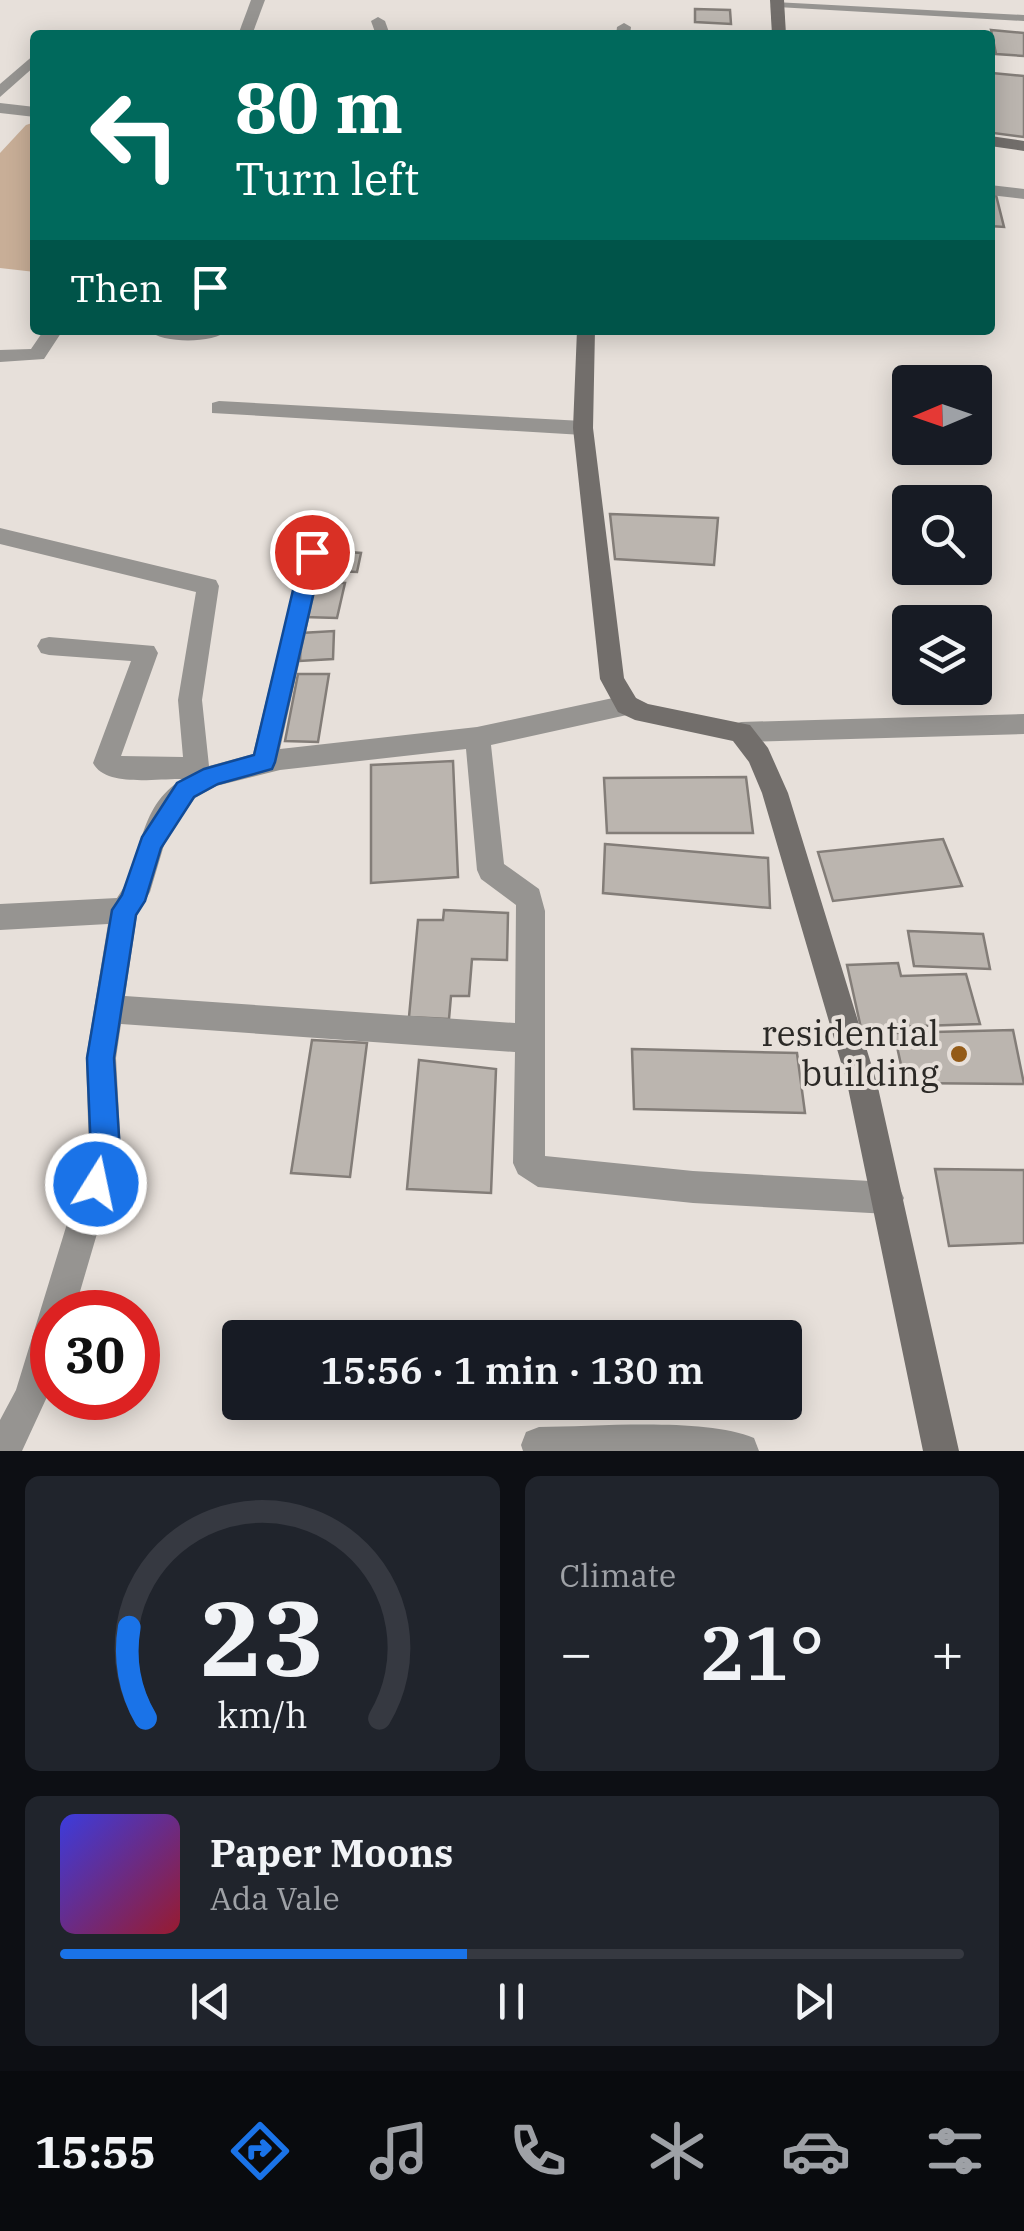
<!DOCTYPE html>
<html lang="en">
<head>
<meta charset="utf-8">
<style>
  :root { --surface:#171b24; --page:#20242c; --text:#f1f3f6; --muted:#9ea1a6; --line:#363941; --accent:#1a73e8 }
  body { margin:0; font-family:"IBM Plex Serif",serif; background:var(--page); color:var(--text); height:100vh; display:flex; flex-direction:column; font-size:38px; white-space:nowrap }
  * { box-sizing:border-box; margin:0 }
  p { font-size:32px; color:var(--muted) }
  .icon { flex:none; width:55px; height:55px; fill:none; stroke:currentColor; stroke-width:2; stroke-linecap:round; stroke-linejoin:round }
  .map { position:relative; height:1451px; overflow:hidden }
  .drawer { display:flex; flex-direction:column; gap:25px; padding:25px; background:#0d0f14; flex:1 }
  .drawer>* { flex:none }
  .banner { position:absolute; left:30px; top:30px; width:965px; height:305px; border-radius:10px; box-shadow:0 5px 25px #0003; background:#00695c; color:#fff; overflow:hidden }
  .needle { width:65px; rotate:268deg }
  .fabs { position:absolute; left:892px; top:365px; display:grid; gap:20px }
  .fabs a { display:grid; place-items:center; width:100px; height:100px; border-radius:10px; background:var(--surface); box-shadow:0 5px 25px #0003; font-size:50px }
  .speed { position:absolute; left:30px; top:1290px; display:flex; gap:20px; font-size:50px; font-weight:700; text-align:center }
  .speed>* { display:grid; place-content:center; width:130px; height:130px; border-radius:50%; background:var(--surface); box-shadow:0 5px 25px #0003; line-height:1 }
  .speed .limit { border:15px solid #d22; background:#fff; color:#111 }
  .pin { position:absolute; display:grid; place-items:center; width:85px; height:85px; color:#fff; margin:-42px; border:5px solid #fff; border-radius:50%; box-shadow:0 2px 10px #0007 }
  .me { position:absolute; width:110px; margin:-55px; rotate:10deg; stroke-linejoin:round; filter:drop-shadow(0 0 8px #0008) }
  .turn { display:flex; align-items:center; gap:35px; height:210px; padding:0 40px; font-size:45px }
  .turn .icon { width:130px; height:130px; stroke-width:2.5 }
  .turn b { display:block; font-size:70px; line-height:85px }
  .then { display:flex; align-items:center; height:95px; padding:0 40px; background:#0003; gap:20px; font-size:38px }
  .big { font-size:75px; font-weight:600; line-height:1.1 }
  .drawer .card { flex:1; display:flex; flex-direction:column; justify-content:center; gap:15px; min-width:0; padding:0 35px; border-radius:15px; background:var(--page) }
  .drawer .dial { align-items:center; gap:0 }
  .dial svg { height:260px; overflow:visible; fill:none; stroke:var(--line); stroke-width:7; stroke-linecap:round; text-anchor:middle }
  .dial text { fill:var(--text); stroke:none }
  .song { display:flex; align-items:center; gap:30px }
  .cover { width:120px; height:120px; border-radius:15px; background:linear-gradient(135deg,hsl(240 70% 55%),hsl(350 70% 35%)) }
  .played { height:10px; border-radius:5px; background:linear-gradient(90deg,var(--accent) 45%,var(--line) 45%) }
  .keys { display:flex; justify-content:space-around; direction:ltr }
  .heat { display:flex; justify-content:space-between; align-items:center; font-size:55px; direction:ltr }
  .drawer .tiles { flex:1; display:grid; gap:25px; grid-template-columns:1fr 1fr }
  .card:last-child { grid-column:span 2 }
  .trip { position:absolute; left:222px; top:1320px; width:580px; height:100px; border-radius:10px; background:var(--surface); box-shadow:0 5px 25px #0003; font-weight:600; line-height:100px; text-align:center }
  .dock { display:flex; height:160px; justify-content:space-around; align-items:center; background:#090b0e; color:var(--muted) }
  .dock .icon { width:70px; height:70px }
  .dock .on { color:var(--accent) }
  .dock b { font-size:45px; color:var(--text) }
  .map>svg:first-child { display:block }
  .green { fill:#c8ae97 }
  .building { fill:#bbb5af; stroke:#837d78; stroke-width:2.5 }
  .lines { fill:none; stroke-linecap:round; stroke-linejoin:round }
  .lane { fill:#969491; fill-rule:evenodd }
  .street { fill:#969491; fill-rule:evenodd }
  .secondary { fill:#726e6b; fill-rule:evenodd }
  .route { fill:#1a73e8; stroke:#114b97; stroke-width:2.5 }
  .poi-dot { fill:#945b17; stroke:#e7e0da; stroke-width:4 }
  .labels { text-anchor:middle; stroke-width:8; stroke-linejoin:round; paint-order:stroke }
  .near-poi-label { font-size:35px; fill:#2b2926; stroke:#e7e0da; text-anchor:end }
</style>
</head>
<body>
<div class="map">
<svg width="1024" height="1451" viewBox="0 0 1024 1451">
  <rect width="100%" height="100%" fill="#e7e0da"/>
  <path class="green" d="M35,122V272L0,268V153L26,125Z"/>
  <g class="building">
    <path d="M695,9L730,10L731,24L695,22Z"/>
    <path d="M991,30L1024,33V56L996,54Z"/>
    <path d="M992,73L1024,76V137L993,133Z"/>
    <path d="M990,194L996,195L1004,227L990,226Z"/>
    <path d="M610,514L718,518L714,565L615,559Z"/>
    <path d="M320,550L361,553L357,572L315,570Z"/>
    <path d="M312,582L345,583L337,618L304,617Z"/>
    <path d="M334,631L333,659L300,661L301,633Z"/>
    <path d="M298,674H329L318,742L285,741Z"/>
    <path d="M453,761L458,877L371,883V765Z"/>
    <path d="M746,777L753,833H607L604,778Z"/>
    <path d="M943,839L962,886L833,901L818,852Z"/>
    <path d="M605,844L768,858L770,908L603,893Z"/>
    <path d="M444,910L508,913L507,960L472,959L469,996H451L449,1019L409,1017L418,920H443Z"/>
    <path d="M908,931L983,934L990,969L914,966Z"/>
    <path d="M898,963L901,976L966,974L980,1024L861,1028L847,965Z"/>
    <path d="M1013,1030L1024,1084L905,1083L894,1033Z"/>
    <path d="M312,1040L367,1043L350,1177L291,1173Z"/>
    <path d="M632,1049L797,1053L805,1113L634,1109Z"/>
    <path d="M419,1060L496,1069L491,1193L407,1189Z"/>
    <path d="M935,1169L1024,1170V1243L949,1246Z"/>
  </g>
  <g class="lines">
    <path class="lane" d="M774,2L1024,15V21L777,7L772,4Z"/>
    <g class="street">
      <path d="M251,0H265L252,35H238Z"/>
      <path d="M378,17L385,21L390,35H376L371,21Z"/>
      <path d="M624,23L631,27L630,35H616L617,27Z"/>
      <path d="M35,54V66L0,97V84Z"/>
      <path d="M0,103L35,107V117L0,113Z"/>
      <path d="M990,185L1024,189V199L990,195Z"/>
      <path d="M44,330H63L44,359L0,362V350L31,349Z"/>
      <path d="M147,330H229C212,344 164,344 147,330Z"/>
      <path d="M219,401L583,421L593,428L583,435L212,413V403Z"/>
      <path d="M0,528L216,580L219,586L202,700L209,766L253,754L302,552L313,544L324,552L280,749L477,727L627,695L636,698L639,705L636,712L627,715L491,745L504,864L539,889L545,911V1156L693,1171L888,1182L899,1187L904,1198L899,1209L888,1214L693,1203L538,1187L518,1174L513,1163L515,1052L121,1024L116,1058L121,1152L74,1312H52V1386L22,1451H0V1420L16,1390L89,1152L86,1058L108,924L0,930V904L117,898C144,862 135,807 183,779C158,778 106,788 93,763L131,661L49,655L41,653L37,646L41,639L49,637L154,646L158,653L121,756L183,757L178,700L196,592L0,544ZM466,749L477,870L481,879L516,905L515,1023L125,996L137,915L150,892L167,835L195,798L216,786L280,770Z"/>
      <path d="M1024,714V734L741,742L732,739L728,732L732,725L741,722Z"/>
      <path d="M539,1427C596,1427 703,1417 754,1438L759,1451H523L521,1445L526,1432Z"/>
    </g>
    <g class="secondary">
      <path d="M770,0H784L786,35H772Z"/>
      <path d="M990,136L1024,141V151L990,146Z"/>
      <path d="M577,330H595L593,428L624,678L636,698L648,704L750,725L768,748L788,793L877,1083L959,1451H923L847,1083L762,793L749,762L733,741L635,720L618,712L600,679L573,428Z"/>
    </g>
  </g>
  <path class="route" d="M312,545L323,552L275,762L272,769L218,784L194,797L161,848L145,901L136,915L114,1058L120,1152L106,1194L96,1198L85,1194L81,1184L91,1152L87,1058L112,910L122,895L142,837L177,783L204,769L254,755L302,552Z"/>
  <circle class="poi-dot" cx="959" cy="1054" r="10"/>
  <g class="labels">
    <g class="near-poi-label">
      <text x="939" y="1046">residential<tspan x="939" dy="40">building</tspan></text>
    </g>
  </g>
</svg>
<div class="fabs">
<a><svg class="needle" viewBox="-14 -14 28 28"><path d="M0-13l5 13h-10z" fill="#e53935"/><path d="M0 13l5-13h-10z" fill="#9ea1a6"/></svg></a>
<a><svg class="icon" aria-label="search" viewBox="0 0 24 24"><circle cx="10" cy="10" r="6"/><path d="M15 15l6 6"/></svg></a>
<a><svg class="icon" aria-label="layers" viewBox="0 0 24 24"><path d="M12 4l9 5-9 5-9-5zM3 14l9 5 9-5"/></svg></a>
</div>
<div class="speed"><div class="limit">30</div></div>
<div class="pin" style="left:312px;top:552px;background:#d93025"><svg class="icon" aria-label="arrive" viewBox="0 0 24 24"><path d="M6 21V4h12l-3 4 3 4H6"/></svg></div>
<svg class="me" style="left:96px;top:1184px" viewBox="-20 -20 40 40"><circle r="17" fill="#1a73e8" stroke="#fff" stroke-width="3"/><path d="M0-11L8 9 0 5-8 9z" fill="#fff"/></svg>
<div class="trip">15:56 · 1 min · 130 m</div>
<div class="banner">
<div class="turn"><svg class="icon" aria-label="left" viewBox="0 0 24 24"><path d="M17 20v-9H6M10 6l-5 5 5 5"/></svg><div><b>80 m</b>Turn left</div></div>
<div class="then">Then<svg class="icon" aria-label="arrive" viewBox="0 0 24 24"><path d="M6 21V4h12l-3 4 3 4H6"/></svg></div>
</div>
</div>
<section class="drawer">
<div class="tiles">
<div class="card dial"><svg viewBox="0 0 100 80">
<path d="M14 69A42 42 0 1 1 86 69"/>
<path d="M14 69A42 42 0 0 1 9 41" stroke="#1a73e8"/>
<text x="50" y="56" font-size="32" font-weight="700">23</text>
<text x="50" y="72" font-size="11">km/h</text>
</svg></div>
<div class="card"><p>Climate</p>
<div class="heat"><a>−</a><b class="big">21°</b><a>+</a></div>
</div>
<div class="card">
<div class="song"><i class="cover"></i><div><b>Paper Moons</b><p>Ada Vale</p></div></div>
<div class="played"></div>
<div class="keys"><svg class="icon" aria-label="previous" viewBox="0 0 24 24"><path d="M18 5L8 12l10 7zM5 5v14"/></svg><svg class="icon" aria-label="pause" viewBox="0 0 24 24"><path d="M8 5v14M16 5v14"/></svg><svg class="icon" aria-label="next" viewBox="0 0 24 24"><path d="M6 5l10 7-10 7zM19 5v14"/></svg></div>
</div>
</div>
</section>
<nav class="dock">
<b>15:55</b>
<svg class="icon on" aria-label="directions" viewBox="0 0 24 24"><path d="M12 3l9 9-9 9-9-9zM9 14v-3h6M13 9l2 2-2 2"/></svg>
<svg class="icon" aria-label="music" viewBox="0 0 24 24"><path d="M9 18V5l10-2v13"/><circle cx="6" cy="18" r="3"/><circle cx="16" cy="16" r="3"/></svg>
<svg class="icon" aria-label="phone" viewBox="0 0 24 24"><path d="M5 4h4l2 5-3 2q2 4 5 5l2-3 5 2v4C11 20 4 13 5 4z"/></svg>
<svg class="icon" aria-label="climate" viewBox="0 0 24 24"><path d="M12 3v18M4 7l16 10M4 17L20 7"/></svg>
<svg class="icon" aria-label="car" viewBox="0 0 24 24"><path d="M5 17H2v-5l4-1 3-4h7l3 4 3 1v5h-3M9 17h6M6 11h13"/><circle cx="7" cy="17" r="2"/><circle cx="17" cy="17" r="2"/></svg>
<svg class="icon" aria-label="filters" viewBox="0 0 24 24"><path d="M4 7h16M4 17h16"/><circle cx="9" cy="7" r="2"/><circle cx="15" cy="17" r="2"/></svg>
</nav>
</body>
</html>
